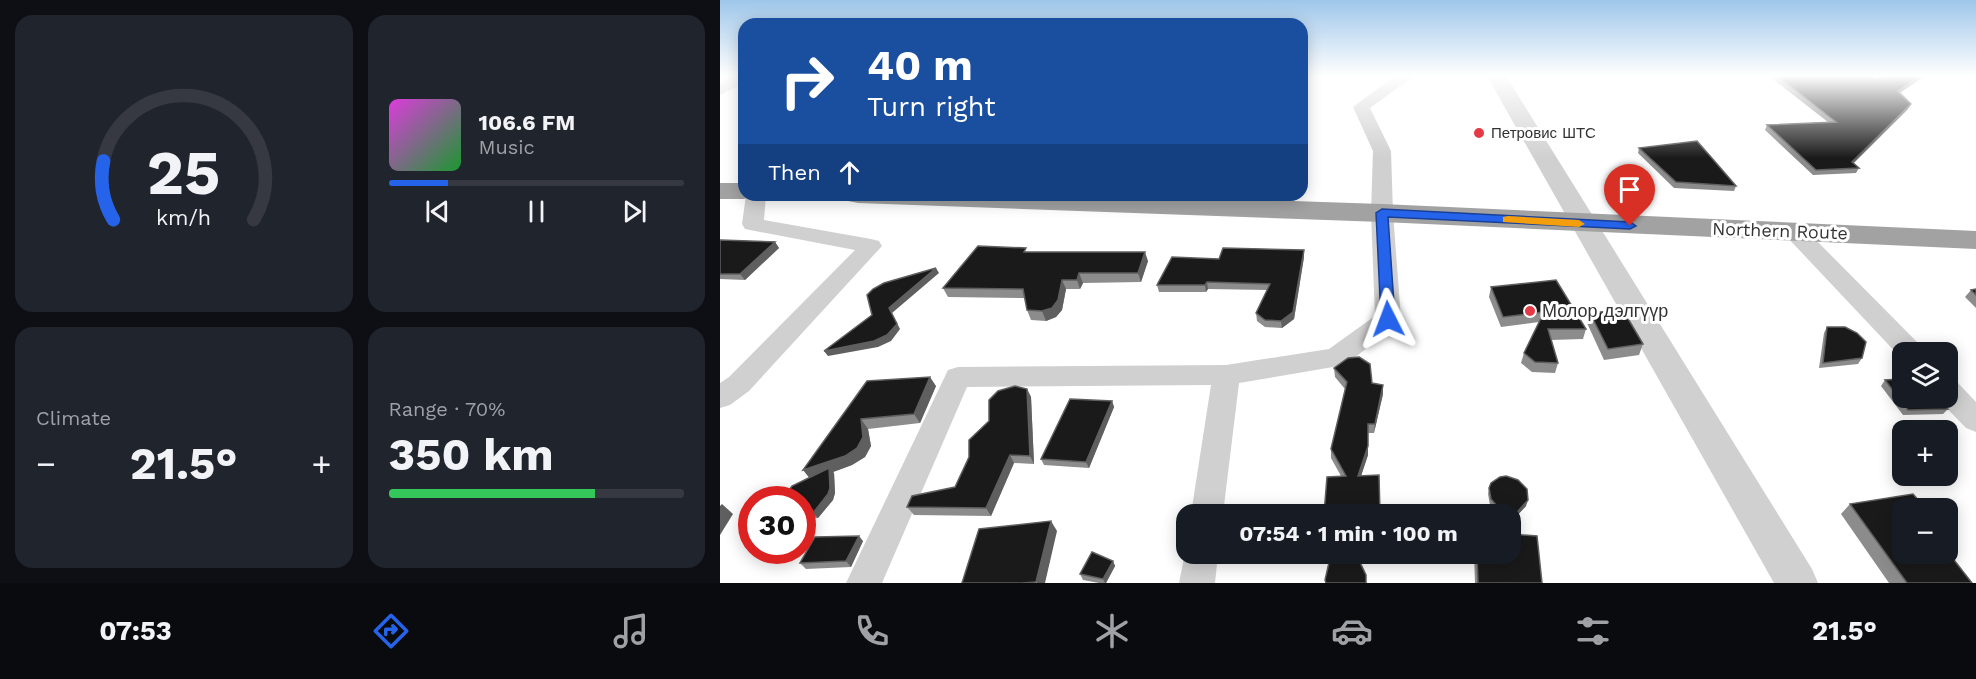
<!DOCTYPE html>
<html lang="en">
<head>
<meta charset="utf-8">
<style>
  :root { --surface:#171b24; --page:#20242c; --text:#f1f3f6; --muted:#9ea1a6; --line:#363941; --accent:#2563eb }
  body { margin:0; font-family:"Work Sans",sans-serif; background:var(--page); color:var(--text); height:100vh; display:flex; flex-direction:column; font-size:22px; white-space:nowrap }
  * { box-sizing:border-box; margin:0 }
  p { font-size:20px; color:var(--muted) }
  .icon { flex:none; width:33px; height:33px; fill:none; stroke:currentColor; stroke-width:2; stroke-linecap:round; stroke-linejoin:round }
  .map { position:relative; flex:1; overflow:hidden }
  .side { display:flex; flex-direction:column; gap:15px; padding:15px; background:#0d0f14; width:720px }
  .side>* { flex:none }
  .banner { position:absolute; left:18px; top:18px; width:570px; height:183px; border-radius:18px; box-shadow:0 3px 15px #0003; background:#1a4fa0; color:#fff; overflow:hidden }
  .tools { position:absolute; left:1172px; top:342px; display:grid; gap:12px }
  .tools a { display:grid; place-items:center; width:66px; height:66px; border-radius:12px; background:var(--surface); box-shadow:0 3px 15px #0003; font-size:30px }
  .speed { position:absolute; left:18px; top:486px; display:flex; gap:12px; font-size:30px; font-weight:700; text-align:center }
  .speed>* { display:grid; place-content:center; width:78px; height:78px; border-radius:50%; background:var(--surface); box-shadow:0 3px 15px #0003; line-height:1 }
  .speed .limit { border:9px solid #d22; background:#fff; color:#111 }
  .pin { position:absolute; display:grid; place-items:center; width:51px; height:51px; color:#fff; margin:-62px -26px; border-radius:50% 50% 50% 0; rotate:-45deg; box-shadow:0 0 6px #0007 }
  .pin .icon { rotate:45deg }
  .me { position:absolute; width:66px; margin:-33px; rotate:357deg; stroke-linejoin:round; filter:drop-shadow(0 0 4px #0008) }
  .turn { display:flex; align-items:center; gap:21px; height:126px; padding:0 30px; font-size:27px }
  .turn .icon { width:78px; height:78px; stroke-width:2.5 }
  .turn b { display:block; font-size:42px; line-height:51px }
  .then { display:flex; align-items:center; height:57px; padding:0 30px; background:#0003; gap:12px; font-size:22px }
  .big { font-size:45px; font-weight:700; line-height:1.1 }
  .side .widget { flex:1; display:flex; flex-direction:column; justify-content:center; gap:9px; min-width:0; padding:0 21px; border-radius:18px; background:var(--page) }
  .side .dial { align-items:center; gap:0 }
  .dial svg { height:156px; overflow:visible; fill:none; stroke:var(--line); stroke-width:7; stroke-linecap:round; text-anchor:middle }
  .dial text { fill:var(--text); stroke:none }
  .song { display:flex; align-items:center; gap:18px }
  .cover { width:72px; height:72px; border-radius:9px; background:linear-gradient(135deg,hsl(300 70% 55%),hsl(130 70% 35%)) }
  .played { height:6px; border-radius:3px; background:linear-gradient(90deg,var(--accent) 20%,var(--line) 20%) }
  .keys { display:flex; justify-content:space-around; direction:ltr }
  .heat { display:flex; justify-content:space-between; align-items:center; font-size:33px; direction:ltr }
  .charge { height:9px; border-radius:4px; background:linear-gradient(90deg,#34c759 70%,var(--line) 0) }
  .side .tiles { flex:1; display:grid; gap:15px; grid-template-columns:repeat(2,1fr) }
  .trip { position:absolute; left:456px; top:504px; width:345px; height:60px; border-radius:18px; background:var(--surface); box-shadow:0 3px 15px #0003; font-weight:700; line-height:60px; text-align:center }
  .menu { display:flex; height:96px; justify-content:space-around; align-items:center; background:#090b0e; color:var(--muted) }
  .menu .icon { width:42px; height:42px }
  .menu .selected { color:var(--accent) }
  .menu b { font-size:27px; color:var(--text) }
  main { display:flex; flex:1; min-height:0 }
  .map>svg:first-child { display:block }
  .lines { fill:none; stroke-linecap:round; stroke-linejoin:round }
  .minor { fill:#d0d0d0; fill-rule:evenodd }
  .tertiary { fill:#d0d0d0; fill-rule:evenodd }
  .trunk { fill:#a2a2a2; fill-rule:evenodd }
  .wall { fill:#8c8c8c }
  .shaded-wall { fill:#5f5f5f }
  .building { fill:#1a1a1a; stroke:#5f5f5f; stroke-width:1.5 }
  .route { fill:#2563eb; stroke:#184099; stroke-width:1.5 }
  .slow { fill:#f59e0b }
  .poi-dot { fill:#e63946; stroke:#fff; stroke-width:2 }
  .labels { text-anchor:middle; stroke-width:6; stroke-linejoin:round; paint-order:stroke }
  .far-poi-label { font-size:15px; fill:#333; stroke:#fff; text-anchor:start }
  .street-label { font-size:18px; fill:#333; stroke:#fff }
  .poi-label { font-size:18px; fill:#333; stroke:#fff; text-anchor:start }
</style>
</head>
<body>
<main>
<section class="side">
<div class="tiles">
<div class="widget dial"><svg viewBox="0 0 100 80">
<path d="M14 69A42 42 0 1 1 86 69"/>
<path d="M14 69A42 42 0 0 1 9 39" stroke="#2563eb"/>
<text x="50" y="56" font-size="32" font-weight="700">25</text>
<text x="50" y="72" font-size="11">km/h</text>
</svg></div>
<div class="widget">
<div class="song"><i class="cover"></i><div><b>106.6 FM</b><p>Music</p></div></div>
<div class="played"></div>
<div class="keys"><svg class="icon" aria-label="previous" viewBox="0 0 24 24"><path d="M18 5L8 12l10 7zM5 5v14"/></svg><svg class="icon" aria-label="pause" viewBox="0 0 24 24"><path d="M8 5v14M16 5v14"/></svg><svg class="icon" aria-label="next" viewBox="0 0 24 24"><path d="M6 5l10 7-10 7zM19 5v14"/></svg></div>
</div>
<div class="widget"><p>Climate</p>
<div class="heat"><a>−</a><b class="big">21.5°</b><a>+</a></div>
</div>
<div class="widget"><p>Range · 70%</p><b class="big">350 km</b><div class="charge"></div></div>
</div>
</section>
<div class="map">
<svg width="1256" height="583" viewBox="0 0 1256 583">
  <rect width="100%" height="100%" fill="#fff"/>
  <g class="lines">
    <g class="minor">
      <path d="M12,76H24V83L0,95V83Z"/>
      <path d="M675,76H694L650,108L671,151L673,213L681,319L677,325L625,365L519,383L503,514H471L491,385L247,387L162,583H126L228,370L238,367L506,365L609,349L655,316L651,213L653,151L633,107Z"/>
      <path d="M26,195H46L44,220L151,239L159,241L162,246L29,391L10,405L0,408V383L9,377L135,250L25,229L22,224Z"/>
      <path d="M1075,225L1083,227L1200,345L1204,352H1182V359L1067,237L1064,232L1067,227Z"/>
      <path d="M1227,379L1237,382L1256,402V432L1246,428L1217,398H1227Z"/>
      <path d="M466,548V554H498L495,583H459Z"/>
    </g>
    <path class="tertiary" d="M767,76H786L1092,569L1098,583H1054Z"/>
    <g class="trunk">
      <path d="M0,183H24V195H35L24,199H0Z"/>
      <path d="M124,195H386L662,204L1256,231V249L662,222L138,203L128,201Z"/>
    </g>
  </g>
  <g class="wall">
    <path d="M1049,76H1152L1156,79L1166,76H1205L1180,93L1188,109L1134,163L1139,168L1136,173L1093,175L1045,130L1047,125L1108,122Z"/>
    <path d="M919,148L1016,186L1014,191L954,188L918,153Z"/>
    <path d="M0,240L55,242L59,248L25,280L0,279Z"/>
    <path d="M308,252L428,261L421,282L363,283L360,289H346L342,310L336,317L326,321L311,320L307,310L305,298L228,297L223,288Z"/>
    <path d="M584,257L574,319L562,328L545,327L537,321L536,313L547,290L488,289L486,292H439L437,285L499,259Z"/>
    <path d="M771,287L866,329L863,339L831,340L838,363L835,373L812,372L801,363L804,353L819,322L781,327L769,297Z"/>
    <path d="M1256,289V308L1245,297L1251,290Z"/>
    <path d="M870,313L923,344L919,355L884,360L867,323Z"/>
    <path d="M1107,327L1142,358L1138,364L1099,368L1104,333Z"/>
    <path d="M614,368L652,383L663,385V394L654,433H648V455L641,476H621L611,458V449L625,389L615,377Z"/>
    <path d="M1165,380L1228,409L1223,414L1183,415L1161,386Z"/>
    <path d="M147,381L216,386L200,423L148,429L151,446L145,457L132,465L113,472L114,473L115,493L113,500L98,518L82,519V500L90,478Z"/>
    <path d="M307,389L311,397L314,464L294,463L271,516L194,515L187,507L235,487L269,421Z"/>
    <path d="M392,401L394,407L369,468L324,465L321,459Z"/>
    <path d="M769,488L806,506L790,523V514H778L770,505L768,494Z"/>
    <path d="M1130,504L1182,508L1252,583H1169L1121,514Z"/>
    <path d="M143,541L131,567L86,569L80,563Z"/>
    <path d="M601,554H661V555L637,556L646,583H605L610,556H601Z"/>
    <path d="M754,554H790L822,583H755Z"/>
    <path d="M393,561L395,566L386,583H379L363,580L360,574Z"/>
  </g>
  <g class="shaded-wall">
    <path d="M1200,76H1205L1176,95L1178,91Z"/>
    <path d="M1191,104L1188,109L1129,167L1132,162Z"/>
    <path d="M55,242L59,248L25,280L20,274Z"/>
    <path d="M584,250V257L574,319L562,328L561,321Z"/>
    <path d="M425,252L428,261L421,282L418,273Z"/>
    <path d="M216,268L219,273L172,313L180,329L171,341L158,347L108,356L104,351L169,308Z"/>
    <path d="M359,273L363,283L360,289L357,280Z"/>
    <path d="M342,280L346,289L342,310L336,317L326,321L322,311Z"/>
    <path d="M487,282L488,289L486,292L485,285Z"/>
    <path d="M210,377L216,386L200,423L194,414Z"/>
    <path d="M663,385V394L654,433L655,424Z"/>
    <path d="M307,389L311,397L314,464L310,456Z"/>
    <path d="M392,401L394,407L369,468L366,462Z"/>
    <path d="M141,419L148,429L151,446L145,457L132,465L113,472L114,473L115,493L113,500L98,518L93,513L91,480L83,470Z"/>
    <path d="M648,446V455L638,485V476Z"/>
    <path d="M290,455L294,463L271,516L266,508Z"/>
    <path d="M808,500L806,506L790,523V520Z"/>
    <path d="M2,504L13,514L0,535V506Z"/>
    <path d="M331,521L337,531L325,583H317L316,582Z"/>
    <path d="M139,536L143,541L131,567L126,561Z"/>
    <path d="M393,561L395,566L386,583H385L383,579Z"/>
  </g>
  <g class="building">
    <path d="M1057,76H1152L1156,79L1166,76H1200L1178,91L1191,104L1132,162L1139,168L1096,170L1047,125L1116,122Z"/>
    <path d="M977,141L1016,186L956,182L919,148Z"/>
    <path d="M0,240L55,242L20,274H0Z"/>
    <path d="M258,246L306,248L304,252H425L418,273H359L357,280H342L338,300L332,308L322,311L307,310L303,289L223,288Z"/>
    <path d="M503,248L584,250L573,312L561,321L545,320L536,313L550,284L487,282L485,285H437L452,257L499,259Z"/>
    <path d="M216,268L169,308L177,324L167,335L154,341L104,351L152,315L147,295L153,289L164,283Z"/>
    <path d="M836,280L866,329H828L838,363L815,362L804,353L824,312L783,317L771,287Z"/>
    <path d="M1256,289V295L1251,290Z"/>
    <path d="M903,310L923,344L888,349L870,313Z"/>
    <path d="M1107,327H1125L1137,333L1146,342L1142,358L1103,363Z"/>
    <path d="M639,357L650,364L652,383L663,385L655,424H648V446L638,476L659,475L660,514H604L607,477L626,476L611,449L627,382L614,368L628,358Z"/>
    <path d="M210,377L194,414L141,419L143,437L137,448L125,456L83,470L147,381Z"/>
    <path d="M1182,379V398H1219L1228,409L1188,410L1165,380Z"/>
    <path d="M295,386L307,389L310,456L290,455L266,508L187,507L192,496L235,487L249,457V440L269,421V400L278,391Z"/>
    <path d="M350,399L392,401L366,462L321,459Z"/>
    <path d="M109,468L110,488L108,494L93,513H82V500H62L72,486Z"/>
    <path d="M786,476L798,480L807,489L808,500L790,520V514H784L771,499L769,488L771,483L780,477Z"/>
    <path d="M1193,494L1205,508H1182V554H1227V551L1252,583H1187L1130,504Z"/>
    <path d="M331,521L316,582L302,583H242L259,529Z"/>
    <path d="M790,534L817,536L822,583H758L757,554H790Z"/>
    <path d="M139,536L126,561L80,563L95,537Z"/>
    <path d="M372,552L393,561L383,579L360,574Z"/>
    <path d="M611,554H636L646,575V583H606L605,580Z"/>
  </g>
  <linearGradient id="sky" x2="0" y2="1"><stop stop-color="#9ec6ea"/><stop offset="0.48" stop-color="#fff"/><stop offset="1" stop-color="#fff" stop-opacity="0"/></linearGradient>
  <rect width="1256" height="158" fill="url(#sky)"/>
  <path class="route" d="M662,209L910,222L916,226L910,229L668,217L675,319L668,324L661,319L656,213Z"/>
  <path class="slow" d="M788,216L859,220L865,224L859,227L783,222V217Z"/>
  <g class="poi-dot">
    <circle cx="759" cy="133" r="6"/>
    <circle cx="810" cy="311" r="6"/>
  </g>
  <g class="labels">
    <g class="far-poi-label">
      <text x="771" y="138">Петровис ШТС</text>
    </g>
    <g class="street-label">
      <text transform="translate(1060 231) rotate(2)" y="6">Northern Route</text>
    </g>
    <g class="poi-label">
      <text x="822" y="317">Молор дэлгүүр</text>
    </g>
  </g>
</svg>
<div class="tools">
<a><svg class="icon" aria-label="layers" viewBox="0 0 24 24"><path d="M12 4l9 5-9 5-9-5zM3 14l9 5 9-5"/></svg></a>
<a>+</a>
<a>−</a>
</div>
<div class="speed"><div class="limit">30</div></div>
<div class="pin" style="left:910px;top:226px;background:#d93025"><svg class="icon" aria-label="arrive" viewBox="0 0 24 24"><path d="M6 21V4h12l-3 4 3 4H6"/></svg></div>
<svg class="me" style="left:668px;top:319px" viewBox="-20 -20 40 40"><path d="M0-17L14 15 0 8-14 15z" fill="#2563eb" stroke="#fff" stroke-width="4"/></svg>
<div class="trip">07:54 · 1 min · 100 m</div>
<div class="banner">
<div class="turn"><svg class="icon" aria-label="right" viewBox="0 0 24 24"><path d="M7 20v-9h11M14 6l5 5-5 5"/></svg><div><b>40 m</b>Turn right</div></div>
<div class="then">Then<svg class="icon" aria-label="ahead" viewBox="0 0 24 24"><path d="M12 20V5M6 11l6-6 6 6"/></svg></div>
</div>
</div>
</main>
<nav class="menu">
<b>07:53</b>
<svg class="icon selected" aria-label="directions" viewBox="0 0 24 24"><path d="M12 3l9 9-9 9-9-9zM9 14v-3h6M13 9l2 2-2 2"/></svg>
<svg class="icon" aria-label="music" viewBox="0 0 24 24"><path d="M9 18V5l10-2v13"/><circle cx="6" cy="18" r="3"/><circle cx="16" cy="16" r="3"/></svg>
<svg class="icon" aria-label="phone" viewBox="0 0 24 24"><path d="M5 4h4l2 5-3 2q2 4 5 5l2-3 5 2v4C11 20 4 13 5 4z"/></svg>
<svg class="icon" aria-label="climate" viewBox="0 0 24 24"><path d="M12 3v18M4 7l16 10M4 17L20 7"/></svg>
<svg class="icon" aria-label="car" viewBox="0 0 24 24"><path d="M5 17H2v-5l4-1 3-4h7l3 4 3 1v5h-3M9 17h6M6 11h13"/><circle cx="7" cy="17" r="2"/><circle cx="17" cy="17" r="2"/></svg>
<svg class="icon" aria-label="filters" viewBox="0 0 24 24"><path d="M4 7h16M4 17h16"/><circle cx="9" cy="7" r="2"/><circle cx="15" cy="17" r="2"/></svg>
<b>21.5°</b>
</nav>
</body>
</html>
